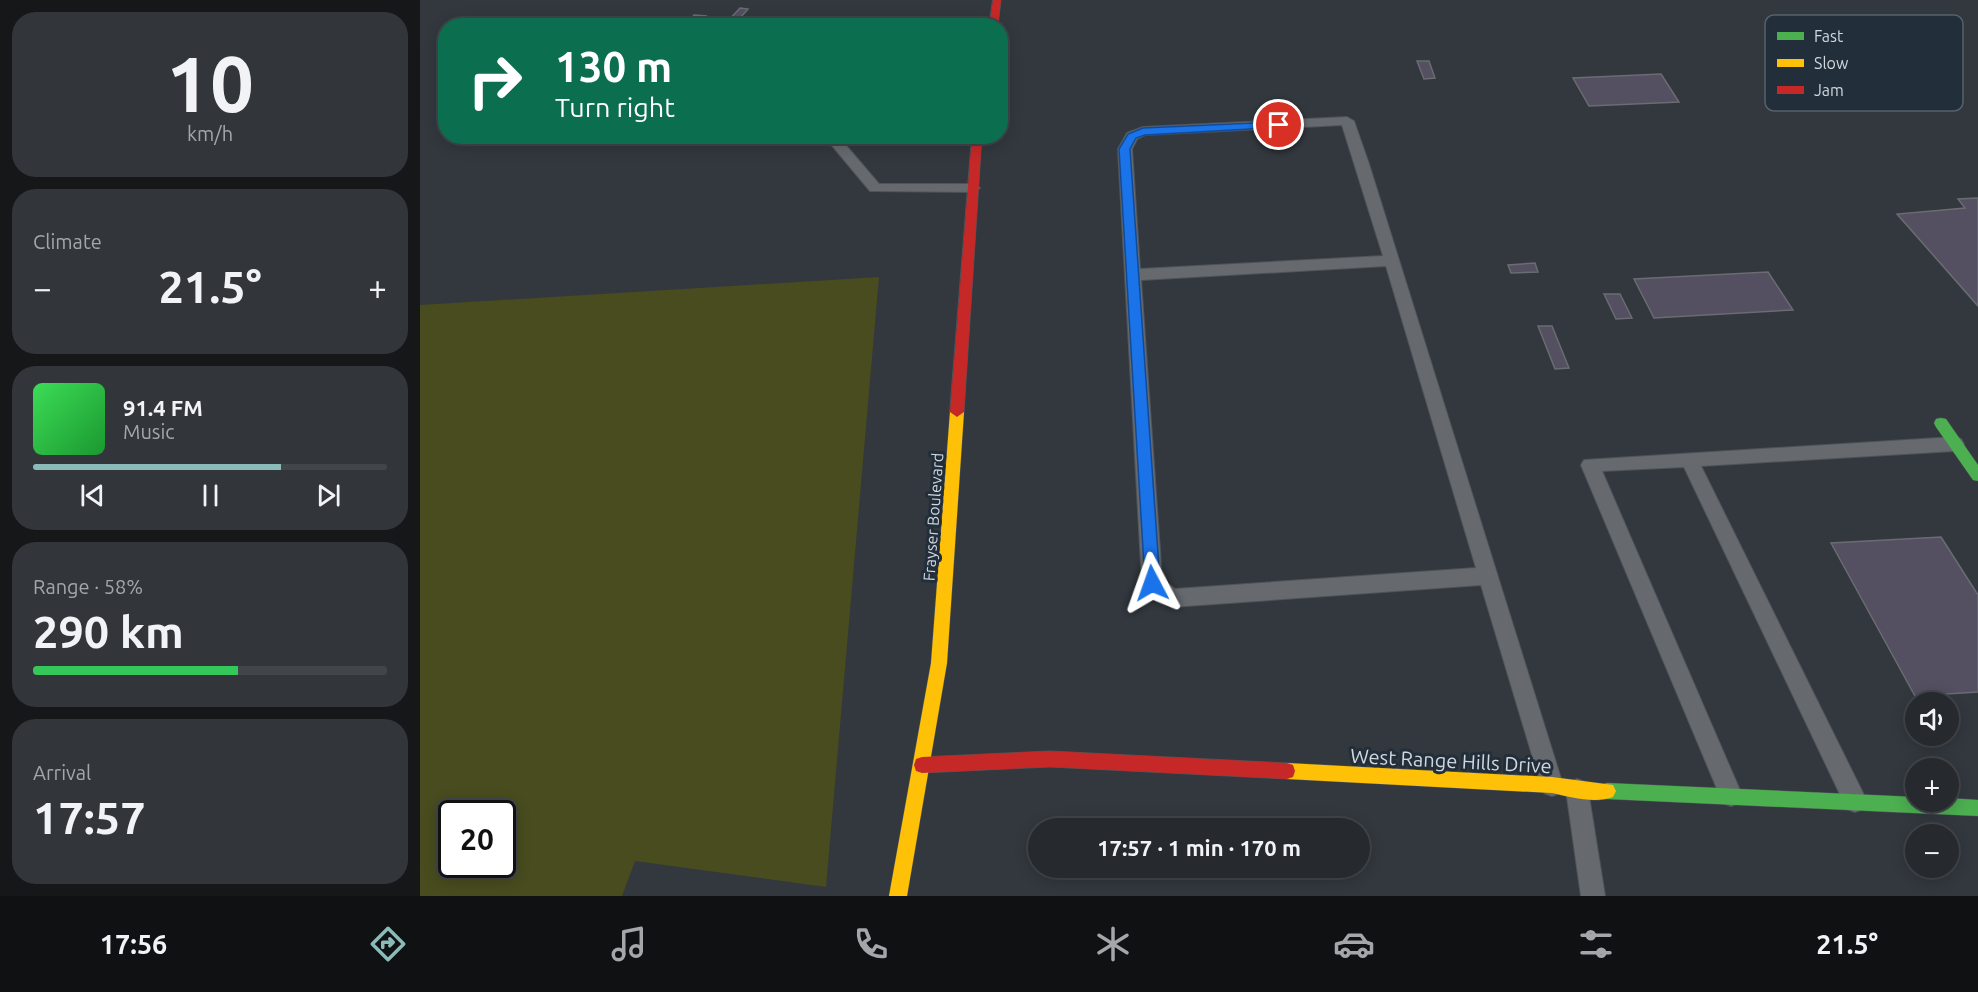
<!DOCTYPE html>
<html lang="en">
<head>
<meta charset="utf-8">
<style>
  :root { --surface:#262a2e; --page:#32363a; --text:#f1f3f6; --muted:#a4a7aa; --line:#42464a; --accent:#8bbbb9 }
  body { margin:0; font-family:Ubuntu,sans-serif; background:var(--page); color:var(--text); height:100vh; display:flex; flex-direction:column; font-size:22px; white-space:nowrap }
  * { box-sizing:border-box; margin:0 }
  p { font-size:20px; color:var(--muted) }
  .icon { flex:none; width:33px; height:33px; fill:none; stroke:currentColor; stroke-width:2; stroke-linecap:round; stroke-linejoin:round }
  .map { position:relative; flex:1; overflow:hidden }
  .panel { display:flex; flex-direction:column; gap:12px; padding:12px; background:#151719; width:420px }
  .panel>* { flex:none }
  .banner { position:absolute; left:18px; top:18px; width:570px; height:126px; border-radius:24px; box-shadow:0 3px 15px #0003,0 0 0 2px var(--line); background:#0b6e4f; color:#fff; overflow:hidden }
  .controls { position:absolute; left:1485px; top:692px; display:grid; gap:12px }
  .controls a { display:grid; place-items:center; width:54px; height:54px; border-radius:50%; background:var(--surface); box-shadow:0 3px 15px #0003,0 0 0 2px var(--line); font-size:30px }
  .speed { position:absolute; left:18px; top:800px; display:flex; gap:12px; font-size:30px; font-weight:700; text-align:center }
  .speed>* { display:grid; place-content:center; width:78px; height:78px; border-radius:50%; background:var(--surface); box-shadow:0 3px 15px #0003,0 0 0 2px var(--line); line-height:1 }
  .speed .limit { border:3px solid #111; border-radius:9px; background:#fff; color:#111 }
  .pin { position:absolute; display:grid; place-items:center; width:51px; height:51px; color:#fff; margin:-26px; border:3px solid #fff; border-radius:50%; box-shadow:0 2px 6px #0007 }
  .me { position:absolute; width:66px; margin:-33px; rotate:356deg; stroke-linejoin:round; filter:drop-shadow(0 0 4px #0008) }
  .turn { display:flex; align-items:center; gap:21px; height:126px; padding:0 18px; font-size:27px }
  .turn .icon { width:78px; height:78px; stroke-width:2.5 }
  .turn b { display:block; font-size:42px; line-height:51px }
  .big { font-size:45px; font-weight:700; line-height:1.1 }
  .panel .card { flex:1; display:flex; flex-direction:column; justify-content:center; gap:9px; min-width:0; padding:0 21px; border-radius:24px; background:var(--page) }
  .panel .dial { align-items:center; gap:0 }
  .dial b { font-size:78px; line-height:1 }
  .song { display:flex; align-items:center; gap:18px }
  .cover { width:72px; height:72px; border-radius:9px; background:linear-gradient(135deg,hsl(130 70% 55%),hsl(130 70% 35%)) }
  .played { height:6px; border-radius:3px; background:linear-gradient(90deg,var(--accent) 70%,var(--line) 70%) }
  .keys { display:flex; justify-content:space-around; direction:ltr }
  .heat { display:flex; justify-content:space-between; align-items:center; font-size:33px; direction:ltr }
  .charge { height:9px; border-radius:4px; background:linear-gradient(90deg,#34c759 58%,var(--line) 0) }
  .trip { position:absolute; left:608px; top:818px; width:342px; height:60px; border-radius:30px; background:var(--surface); box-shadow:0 3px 15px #0003,0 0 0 2px var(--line); font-weight:700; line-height:60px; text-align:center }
  .tabs { display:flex; height:96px; justify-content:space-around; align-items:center; background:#0f1112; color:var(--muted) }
  .tabs .icon { width:42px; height:42px }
  .tabs .on { color:var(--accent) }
  .tabs b { font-size:27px; color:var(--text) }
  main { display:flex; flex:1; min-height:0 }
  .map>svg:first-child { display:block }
  .green { fill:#484c1e; fill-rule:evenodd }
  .building { fill:#544f61; stroke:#6a6c71; stroke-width:1.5 }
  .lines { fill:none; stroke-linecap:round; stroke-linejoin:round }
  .lane-casing { stroke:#4e5459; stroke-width:2 }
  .fast-casing { stroke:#4e5459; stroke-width:1 }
  .slow-casing { stroke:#4e5459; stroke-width:1 }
  .jam-casing { stroke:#4e5459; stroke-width:1 }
  .lane { fill:#666a6f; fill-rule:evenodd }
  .fast { fill:#4caf50; fill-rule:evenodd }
  .slow { fill:#ffc107; fill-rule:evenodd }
  .jam { fill:#c62828; fill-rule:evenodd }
  .route { fill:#1a73e8; stroke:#114b97; stroke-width:1.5 }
  .labels { text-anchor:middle; stroke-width:6; stroke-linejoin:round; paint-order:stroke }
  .street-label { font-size:16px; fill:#d0d7df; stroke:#222e3a }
  .near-street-label { font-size:20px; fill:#d0d7df; stroke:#222e3a }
  .key { fill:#222e3a; stroke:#56616c; stroke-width:1.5 }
  .key-label { font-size:16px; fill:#d0d7df }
</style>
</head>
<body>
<main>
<section class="panel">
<div class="card dial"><b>10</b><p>km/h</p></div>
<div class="card"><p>Climate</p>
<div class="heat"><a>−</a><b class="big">21.5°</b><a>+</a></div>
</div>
<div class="card">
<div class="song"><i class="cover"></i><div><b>91.4 FM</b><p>Music</p></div></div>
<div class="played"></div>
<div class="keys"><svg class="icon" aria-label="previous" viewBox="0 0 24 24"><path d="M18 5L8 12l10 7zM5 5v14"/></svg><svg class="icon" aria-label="pause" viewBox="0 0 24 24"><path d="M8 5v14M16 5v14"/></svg><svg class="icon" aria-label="next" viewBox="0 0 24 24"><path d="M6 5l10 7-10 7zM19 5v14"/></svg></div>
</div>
<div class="card"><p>Range · 58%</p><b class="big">290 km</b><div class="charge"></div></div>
<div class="card"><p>Arrival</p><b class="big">17:57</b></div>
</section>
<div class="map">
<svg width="1558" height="896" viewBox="0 0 1558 896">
  <rect width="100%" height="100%" fill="#32383e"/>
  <path class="green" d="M459,277L406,887L215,861L202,896H0V305ZM32,813H82V864H32Z"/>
  <g class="building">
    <path d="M320,8L328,9L313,26H303Z"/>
    <path d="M274,15L286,16L278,26H265Z"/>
    <path d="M376,18H398L395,26H372Z"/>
    <path d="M997,61H1009L1015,78L1004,79Z"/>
    <path d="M1241,74L1259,102L1169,106L1153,78Z"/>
    <path d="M1558,198V306L1477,214L1545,208L1538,199Z"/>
    <path d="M1115,263L1118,272L1091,273L1088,265Z"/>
    <path d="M1348,272L1373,310L1234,318L1214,279Z"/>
    <path d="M1184,294H1200L1212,318L1196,319Z"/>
    <path d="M1118,326H1132L1149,368L1135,369Z"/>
    <path d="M1521,537L1558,595V692L1495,696L1411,543Z"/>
  </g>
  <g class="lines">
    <defs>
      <g id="lane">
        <path d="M927,117L934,121L949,164L1143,785L1140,793L1132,796L1124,793L1121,785L1061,585L752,607L725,589L722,583L698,149L707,133L723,127ZM922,125L963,256L720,269L712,149L717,139L725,135ZM966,266L1056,568L755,589L742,579L721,280Z"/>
        <path d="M404,136H418L459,184H553L560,188L553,192L450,191Z"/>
        <path d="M1535,437L1541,439L1544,444L1541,449L1535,451L1281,466L1443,793L1446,801L1443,809L1435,812L1427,809L1264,467L1182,471L1322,795L1319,803L1311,806L1303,803L1161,465L1164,460Z"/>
        <path d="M1157,779L1165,782L1168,790L1185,896H1161L1146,790L1149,782Z"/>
      </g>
      <g id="fast">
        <path d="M1521,418L1526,419L1558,465V481L1553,480L1516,427L1514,423L1516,419Z"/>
        <path d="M1187,783L1496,797V801H1528V798L1558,800V816L1187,799L1181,797L1178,791L1181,785Z"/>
      </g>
      <g id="slow">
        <path d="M537,407L544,412L527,663L487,896H469L511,663L530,412Z"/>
        <path d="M867,763L1132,777L1193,785L1196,791L1193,797C1175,804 1150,797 1132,793L867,779L861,777L859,771L861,765Z"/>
      </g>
      <g id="jam">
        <path d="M573,0H581L578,26H569Z"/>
        <path d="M552,136H562L544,412L537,417L530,412Z"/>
        <path d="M630,751L867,763L873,765L875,771L873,777L867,779L630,767L502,773L496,771L494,765L496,759L502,757Z"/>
      </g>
    </defs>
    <use href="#lane" class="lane-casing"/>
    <use href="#fast" class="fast-casing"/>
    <use href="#slow" class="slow-casing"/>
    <use href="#jam" class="jam-casing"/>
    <use href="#lane" class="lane"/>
    <use href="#fast" class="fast"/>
    <use href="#slow" class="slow"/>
    <use href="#jam" class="jam"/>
  </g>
  <path class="route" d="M859,122L864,125L863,127L725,135L716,138L710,149L740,583L732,589L725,583L699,149L708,134L723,128Z"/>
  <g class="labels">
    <g class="street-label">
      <text transform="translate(513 517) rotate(-86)" y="6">Frayser Boulevard</text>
    </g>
    <g class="near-street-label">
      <text transform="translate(1031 761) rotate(3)" y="7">West Range Hills Drive</text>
    </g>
  </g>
  <rect x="1345" y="15" width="198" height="96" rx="9" class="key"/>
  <rect x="1357" y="32" width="27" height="8" fill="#4caf50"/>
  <rect x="1357" y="59" width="27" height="8" fill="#ffc107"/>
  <rect x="1357" y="86" width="27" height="8" fill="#c62828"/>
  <g class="key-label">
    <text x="1394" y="42">Fast</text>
    <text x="1394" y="69">Slow</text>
    <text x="1394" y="96">Jam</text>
  </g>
</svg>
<div class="controls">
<a><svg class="icon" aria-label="sound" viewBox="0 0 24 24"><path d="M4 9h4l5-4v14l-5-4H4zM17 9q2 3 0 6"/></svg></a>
<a>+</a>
<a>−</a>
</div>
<div class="speed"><div class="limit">20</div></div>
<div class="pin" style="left:859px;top:125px;background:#d93025"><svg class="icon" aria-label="arrive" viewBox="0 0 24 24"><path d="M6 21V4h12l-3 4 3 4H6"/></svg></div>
<svg class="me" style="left:732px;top:583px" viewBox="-20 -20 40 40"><path d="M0-17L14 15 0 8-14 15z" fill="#1a73e8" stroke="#fff" stroke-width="4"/></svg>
<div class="trip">17:57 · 1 min · 170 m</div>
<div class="banner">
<div class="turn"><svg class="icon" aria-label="right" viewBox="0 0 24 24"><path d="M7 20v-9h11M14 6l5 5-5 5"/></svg><div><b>130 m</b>Turn right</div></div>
</div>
</div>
</main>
<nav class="tabs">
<b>17:56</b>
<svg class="icon on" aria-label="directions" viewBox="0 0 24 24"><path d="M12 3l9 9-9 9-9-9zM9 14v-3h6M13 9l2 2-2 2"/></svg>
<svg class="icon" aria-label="music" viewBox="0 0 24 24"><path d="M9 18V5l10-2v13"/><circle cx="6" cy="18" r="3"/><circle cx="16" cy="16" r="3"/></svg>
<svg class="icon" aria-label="phone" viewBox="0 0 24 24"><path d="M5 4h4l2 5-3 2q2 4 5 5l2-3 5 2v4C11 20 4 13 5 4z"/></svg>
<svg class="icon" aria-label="climate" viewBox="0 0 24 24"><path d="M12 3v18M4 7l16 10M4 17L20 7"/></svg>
<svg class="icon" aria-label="car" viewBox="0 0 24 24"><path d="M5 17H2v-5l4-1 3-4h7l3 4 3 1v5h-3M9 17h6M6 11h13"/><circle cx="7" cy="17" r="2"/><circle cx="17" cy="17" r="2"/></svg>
<svg class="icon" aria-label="filters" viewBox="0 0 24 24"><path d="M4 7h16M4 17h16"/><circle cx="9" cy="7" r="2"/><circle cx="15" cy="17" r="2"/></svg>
<b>21.5°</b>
</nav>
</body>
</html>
